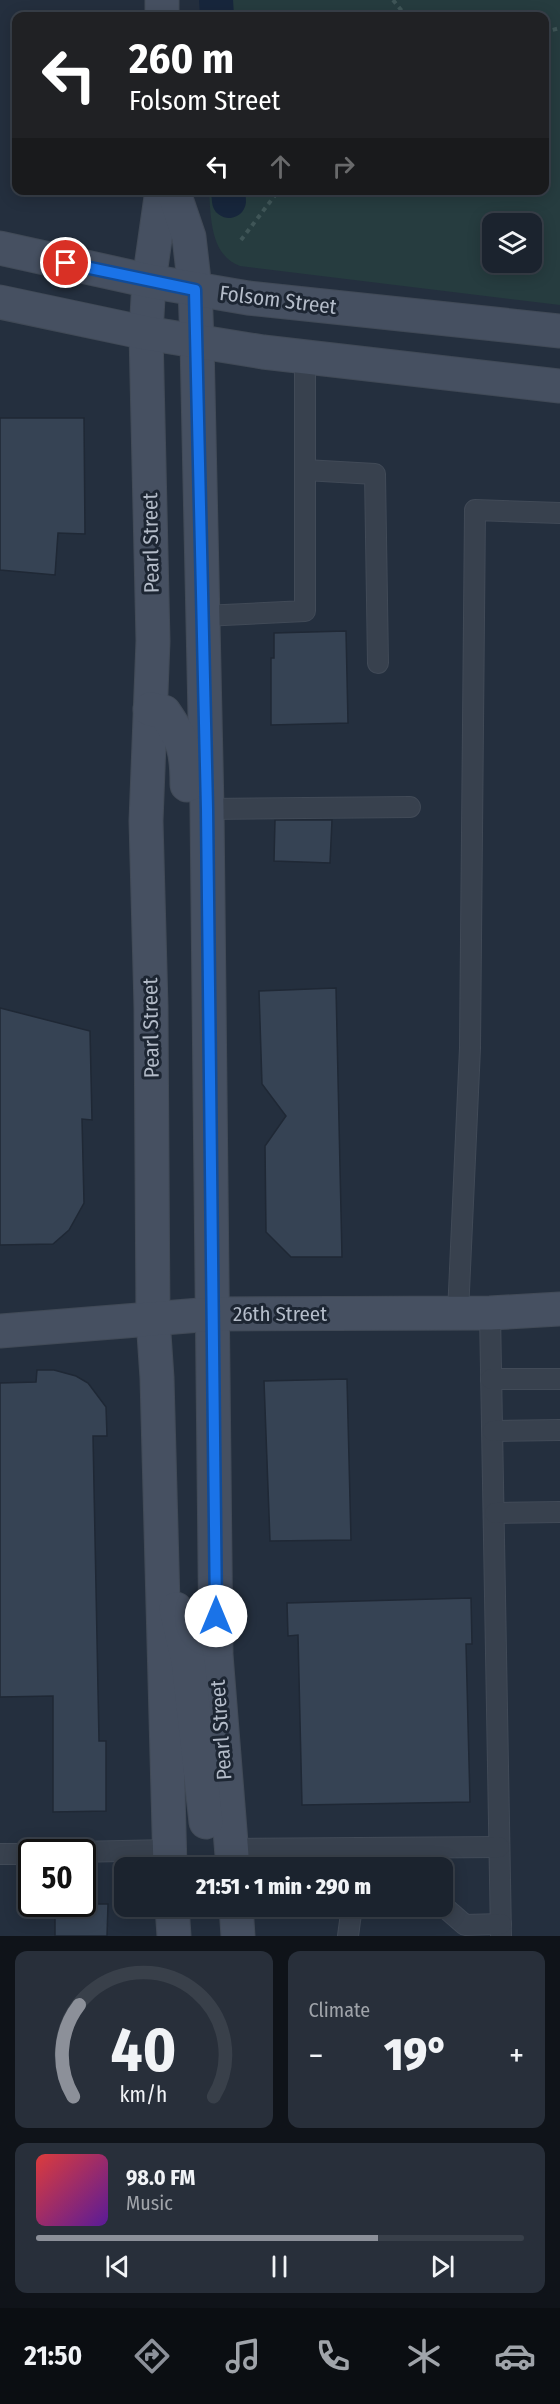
<!DOCTYPE html>
<html lang="en">
<head>
<meta charset="utf-8">
<style>
  :root { --surface:#1b232e; --page:#282f3a; --text:#f1f3f6; --muted:#a0a4aa; --line:#39404a; --accent:#8c9099 }
  body { margin:0; font-family:"Fira Sans Condensed",sans-serif; background:var(--page); color:var(--text); height:100vh; display:flex; flex-direction:column; font-size:22px; white-space:nowrap }
  * { box-sizing:border-box; margin:0 }
  p { font-size:20px; color:var(--muted) }
  .icon { flex:none; width:33px; height:33px; fill:none; stroke:currentColor; stroke-width:2; stroke-linecap:round; stroke-linejoin:round }
  .map { position:relative; height:1936px; overflow:hidden }
  .sheet { display:flex; flex-direction:column; gap:15px; padding:15px; background:#0f1319; flex:1 }
  .sheet>* { flex:none }
  .top-card { position:absolute; left:12px; top:12px; width:537px; height:183px; border-radius:12px; box-shadow:0 3px 15px #0003,0 0 0 2px var(--line); background:#202124; color:#fff; overflow:hidden }
  .fabs { position:absolute; left:482px; top:213px; display:grid; gap:12px }
  .fabs a { display:grid; place-items:center; width:60px; height:60px; border-radius:12px; background:var(--surface); box-shadow:0 3px 15px #0003,0 0 0 2px var(--line); font-size:30px }
  .speed { position:absolute; left:18px; top:1839px; display:flex; gap:12px; font-size:30px; font-weight:700; text-align:center }
  .speed>* { display:grid; place-content:center; width:78px; height:78px; border-radius:50%; background:var(--surface); box-shadow:0 3px 15px #0003,0 0 0 2px var(--line); line-height:1 }
  .speed .limit { border:3px solid #111; border-radius:9px; background:#fff; color:#111 }
  .pin { position:absolute; display:grid; place-items:center; width:51px; height:51px; color:#fff; margin:-26px; border:3px solid #fff; border-radius:50%; box-shadow:0 2px 6px #0007 }
  .me { position:absolute; width:66px; margin:-33px; rotate:0deg; stroke-linejoin:round; filter:drop-shadow(0 0 4px #0008) }
  .turn { display:flex; align-items:center; gap:21px; height:126px; padding:0 18px; font-size:27px }
  .turn .icon { width:78px; height:78px; stroke-width:2.5 }
  .turn b { display:block; font-size:42px; line-height:51px }
  .lanes { display:flex; align-items:center; height:57px; padding:0 18px; background:#0003; justify-content:center; gap:30px; direction:ltr }
  .lanes .off { opacity:.35 }
  .big { font-size:45px; font-weight:800; line-height:1.1 }
  .sheet .tile { flex:1; display:flex; flex-direction:column; justify-content:center; gap:9px; min-width:0; padding:0 21px; border-radius:12px; background:var(--page) }
  .sheet .dial { align-items:center; gap:0 }
  .dial svg { height:156px; overflow:visible; fill:none; stroke:var(--line); stroke-width:7; stroke-linecap:round; text-anchor:middle }
  .dial text { fill:var(--text); stroke:none }
  .song { display:flex; align-items:center; gap:18px }
  .cover { width:72px; height:72px; border-radius:9px; background:linear-gradient(135deg,hsl(0 70% 55%),hsl(270 70% 35%)) }
  .played { height:6px; border-radius:3px; background:linear-gradient(90deg,var(--accent) 70%,var(--line) 70%) }
  .keys { display:flex; justify-content:space-around; direction:ltr }
  .heat { display:flex; justify-content:space-between; align-items:center; font-size:33px; direction:ltr }
  .sheet .tiles { flex:1; display:grid; gap:15px; grid-template-columns:1fr 1fr }
  .tile:last-child { grid-column:span 2 }
  .trip { position:absolute; left:114px; top:1857px; width:339px; height:60px; border-radius:12px; background:var(--surface); box-shadow:0 3px 15px #0003,0 0 0 2px var(--line); font-weight:800; line-height:60px; text-align:center }
  .dock { display:flex; height:96px; justify-content:space-around; align-items:center; background:#0b0e12; color:var(--muted) }
  .dock .icon { width:42px; height:42px }
  .dock .active { color:var(--accent) }
  .dock b { font-size:27px; color:var(--text) }
  .map>svg:first-child { display:block }
  .green { fill:#263c3f; fill-rule:evenodd }
  .lines { fill:none; stroke-linecap:round; stroke-linejoin:round }
  .canal { stroke:#17263c; stroke-width:34 }
  .building { fill:#364354; stroke:#1f2835; stroke-width:1.5 }
  .lane-casing { stroke:#414a57; stroke-width:22 }
  .secondary-casing { stroke:#414a57; stroke-width:35 }
  .path { stroke:#3f5557; stroke-width:4; stroke-dasharray:4.5 4.5; stroke-linecap:butt }
  .lane { stroke:#38414e; stroke-width:20 }
  .secondary { stroke:#465061; stroke-width:33 }
  .route-casing { stroke:#114b97; stroke-width:15 }
  .route { stroke:#1a73e8; stroke-width:10 }
  .labels { text-anchor:middle; stroke-width:6; stroke-linejoin:round; paint-order:stroke }
  .street-label { font-size:21px; fill:#b4bcc9; stroke:#1d2633 }
</style>
</head>
<body>
<div class="map">
<svg width="560" height="1936" viewBox="0 0 560 1936">
  <rect width="100%" height="100%" fill="#242f3e"/>
  <path class="green" d="M201,0H560V305L240,266C210,255 211,217 209,191L544,190V16H201ZM492,224H531V262H492Z"/>
  <g class="lines">
    <g class="canal">
      <path d="M216,0L217,16"/>
      <path d="M228,190L229,201"/>
    </g>
  </g>
  <g class="building">
    <path d="M0,418H84L85,534L58,533L55,575L0,570Z"/>
    <path d="M346,631L348,723L271,725V658H274V633Z"/>
    <path d="M275,820H332L330,863L274,861Z"/>
    <path d="M336,988L342,1257H291L266,1232L265,1146L286,1116L262,1084L259,991Z"/>
    <path d="M0,1008L90,1031L92,1120L82,1119L84,1203L69,1230L53,1244L0,1245Z"/>
    <path d="M37,1370H54L76,1376L88,1383L106,1407L107,1436H93L99,1741H106V1811L53,1812V1696L0,1697V1383L36,1382Z"/>
    <path d="M347,1379L351,1540L270,1541L264,1381Z"/>
    <path d="M471,1598L472,1644H466L470,1802L302,1805L298,1635L288,1636L287,1603Z"/>
    <path d="M55,1904H108L107,1936H55Z"/>
  </g>
  <g class="lines">
    <defs>
      <g id="lane">
        <path d="M305,470L375,474L378,663"/>
        <path d="M203,616L305,611V356"/>
        <path d="M207,809L410,807"/>
        <path d="M458,1313L470,1048L475,510L560,513"/>
        <path d="M490,1313L501,1936"/>
        <path d="M491,1379H560"/>
        <path d="M493,1431L560,1430"/>
        <path d="M495,1513L560,1512"/>
        <path d="M232,1849L499,1847"/>
        <path d="M75,1852L169,1850"/>
        <path d="M0,1854H32"/>
        <path d="M442,1905L465,1925L501,1924"/>
        <path d="M348,1936L352,1906"/>
      </g>
      <g id="secondary">
        <path d="M162,0V16"/>
        <path d="M162,190L149,281L146,333L153,641L146,821L151,1007L153,1319L157,1378L170,1868"/>
        <path d="M173,190L189,237L195,289L197,342L207,809L216,1655L233,1868"/>
        <path d="M0,248L149,281L248,298L560,331"/>
        <path d="M0,302L146,333L263,352L560,386"/>
        <path d="M150,709L164,712C184,741 187,750 187,785"/>
        <path d="M0,1331L213,1314L490,1313L560,1309"/>
        <path d="M176,1609L188,1661L206,1822"/>
        <path d="M172,1906L174,1936"/>
        <path d="M236,1906L238,1936"/>
      </g>
    </defs>
    <use href="#lane" class="lane-casing"/>
    <use href="#secondary" class="secondary-casing"/>
    <g class="path">
      <path d="M393,0L406,16"/>
      <path d="M544,32L560,28"/>
      <path d="M241,240L279,190"/>
    </g>
    <use href="#lane" class="lane"/>
    <use href="#secondary" class="secondary"/>
  </g>
  <g class="lines">
    <defs>
      <path id="route" d="M66,263L195,290L207,809L216,1616"/>
    </defs>
    <use href="#route" class="route-casing"/>
    <use href="#route" class="route"/>
  </g>
  <g class="labels">
    <g class="street-label">
      <text transform="translate(278 300) rotate(7)" y="7">Folsom Street</text>
      <text transform="translate(151 543) rotate(-91)" y="7">Pearl Street</text>
      <text transform="translate(151 1028) rotate(-91)" y="7">Pearl Street</text>
      <text x="280" y="1321">26th Street</text>
      <text transform="translate(221 1730) rotate(-94)" y="7">Pearl Street</text>
    </g>
  </g>
</svg>
<div class="fabs">
<a><svg class="icon" aria-label="layers" viewBox="0 0 24 24"><path d="M12 4l9 5-9 5-9-5zM3 14l9 5 9-5"/></svg></a>
</div>
<div class="speed"><div class="limit">50</div></div>
<div class="pin" style="left:66px;top:263px;background:#d93025"><svg class="icon" aria-label="arrive" viewBox="0 0 24 24"><path d="M6 21V4h12l-3 4 3 4H6"/></svg></div>
<svg class="me" style="left:216px;top:1616px" viewBox="-20 -20 40 40"><circle r="19" fill="#fff"/><path d="M0-13L10 11 0 6-10 11z" fill="#1a73e8"/></svg>
<div class="trip">21:51 · 1 min · 290 m</div>
<div class="top-card">
<div class="turn"><svg class="icon" aria-label="left" viewBox="0 0 24 24"><path d="M17 20v-9H6M10 6l-5 5 5 5"/></svg><div><b>260 m</b>Folsom Street</div></div>
<div class="lanes"><svg class="icon" aria-label="left" viewBox="0 0 24 24"><path d="M17 20v-9H6M10 6l-5 5 5 5"/></svg><svg class="icon off" aria-label="ahead" viewBox="0 0 24 24"><path d="M12 20V5M6 11l6-6 6 6"/></svg><svg class="icon off" aria-label="right" viewBox="0 0 24 24"><path d="M7 20v-9h11M14 6l5 5-5 5"/></svg></div>
</div>
</div>
<section class="sheet">
<div class="tiles">
<div class="tile dial"><svg viewBox="0 0 100 80">
<path d="M14 69A42 42 0 1 1 86 69"/>
<path d="M14 69A42 42 0 0 1 17 22" stroke="#8c9099"/>
<text x="50" y="56" font-size="32" font-weight="700">40</text>
<text x="50" y="72" font-size="11">km/h</text>
</svg></div>
<div class="tile"><p>Climate</p>
<div class="heat"><a>−</a><b class="big">19°</b><a>+</a></div>
</div>
<div class="tile">
<div class="song"><i class="cover"></i><div><b>98.0 FM</b><p>Music</p></div></div>
<div class="played"></div>
<div class="keys"><svg class="icon" aria-label="previous" viewBox="0 0 24 24"><path d="M18 5L8 12l10 7zM5 5v14"/></svg><svg class="icon" aria-label="pause" viewBox="0 0 24 24"><path d="M8 5v14M16 5v14"/></svg><svg class="icon" aria-label="next" viewBox="0 0 24 24"><path d="M6 5l10 7-10 7zM19 5v14"/></svg></div>
</div>
</div>
</section>
<nav class="dock">
<b>21:50</b>
<svg class="icon active" aria-label="directions" viewBox="0 0 24 24"><path d="M12 3l9 9-9 9-9-9zM9 14v-3h6M13 9l2 2-2 2"/></svg>
<svg class="icon" aria-label="music" viewBox="0 0 24 24"><path d="M9 18V5l10-2v13"/><circle cx="6" cy="18" r="3"/><circle cx="16" cy="16" r="3"/></svg>
<svg class="icon" aria-label="phone" viewBox="0 0 24 24"><path d="M5 4h4l2 5-3 2q2 4 5 5l2-3 5 2v4C11 20 4 13 5 4z"/></svg>
<svg class="icon" aria-label="climate" viewBox="0 0 24 24"><path d="M12 3v18M4 7l16 10M4 17L20 7"/></svg>
<svg class="icon" aria-label="car" viewBox="0 0 24 24"><path d="M5 17H2v-5l4-1 3-4h7l3 4 3 1v5h-3M9 17h6M6 11h13"/><circle cx="7" cy="17" r="2"/><circle cx="17" cy="17" r="2"/></svg>
</nav>
</body>
</html>
